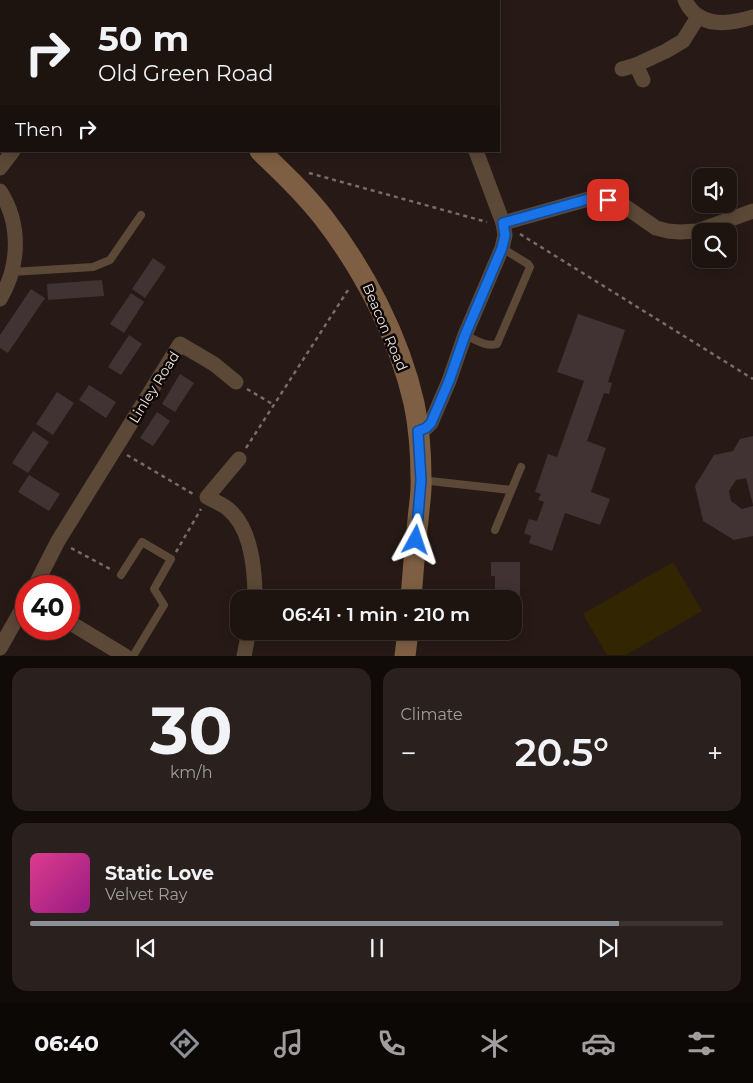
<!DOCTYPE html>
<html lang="en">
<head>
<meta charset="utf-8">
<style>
  :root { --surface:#1d1410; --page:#2a211e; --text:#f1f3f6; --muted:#a09e9f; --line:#3b3330; --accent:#8c9099 }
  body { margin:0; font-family:Montserrat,sans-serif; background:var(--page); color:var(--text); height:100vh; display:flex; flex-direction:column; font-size:19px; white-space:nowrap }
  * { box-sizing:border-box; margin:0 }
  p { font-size:16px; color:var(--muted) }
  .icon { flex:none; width:28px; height:28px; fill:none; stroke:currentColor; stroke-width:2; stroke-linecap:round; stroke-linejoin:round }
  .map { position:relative; height:656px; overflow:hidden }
  .details { display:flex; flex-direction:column; gap:12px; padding:12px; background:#100b09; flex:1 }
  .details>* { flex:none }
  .guide { position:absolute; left:0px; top:0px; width:500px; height:152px; box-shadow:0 2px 12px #0003,0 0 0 1px var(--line); background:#1d1410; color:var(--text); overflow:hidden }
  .tools { position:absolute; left:692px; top:168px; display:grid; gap:10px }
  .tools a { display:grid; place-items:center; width:45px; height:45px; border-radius:10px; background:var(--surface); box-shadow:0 2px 12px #0003,0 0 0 1px var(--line); font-size:25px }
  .speed { position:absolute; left:15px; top:575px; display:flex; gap:10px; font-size:25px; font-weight:700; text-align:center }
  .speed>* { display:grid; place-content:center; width:65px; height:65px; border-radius:50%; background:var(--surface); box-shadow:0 2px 12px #0003,0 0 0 1px var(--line); line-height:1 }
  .speed .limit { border:8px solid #d22; background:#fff; color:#111 }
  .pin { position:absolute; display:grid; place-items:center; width:42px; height:42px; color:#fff; margin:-21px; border-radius:10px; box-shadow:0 2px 8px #0006 }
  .me { position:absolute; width:55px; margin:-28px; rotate:5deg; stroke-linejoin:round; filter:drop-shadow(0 0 4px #0008) }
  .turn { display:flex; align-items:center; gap:18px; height:105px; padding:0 15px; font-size:22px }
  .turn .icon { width:65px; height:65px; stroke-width:2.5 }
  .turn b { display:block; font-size:35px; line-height:42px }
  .then { display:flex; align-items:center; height:48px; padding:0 15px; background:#0003; gap:10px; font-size:19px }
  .big { font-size:38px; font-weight:600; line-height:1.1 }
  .details .card { flex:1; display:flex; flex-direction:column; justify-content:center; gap:8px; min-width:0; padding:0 18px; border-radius:15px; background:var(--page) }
  .details .dial { align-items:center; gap:0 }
  .dial b { font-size:65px; line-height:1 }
  .song { display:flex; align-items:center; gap:15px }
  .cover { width:60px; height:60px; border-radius:8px; background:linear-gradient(135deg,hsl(330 70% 55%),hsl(310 70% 35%)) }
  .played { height:5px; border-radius:2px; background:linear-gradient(90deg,var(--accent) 85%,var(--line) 85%) }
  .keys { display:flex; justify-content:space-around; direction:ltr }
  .heat { display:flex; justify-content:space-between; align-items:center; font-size:28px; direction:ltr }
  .details .tiles { flex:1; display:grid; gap:12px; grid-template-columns:1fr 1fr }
  .card:last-child { grid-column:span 2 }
  .trip { position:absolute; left:230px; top:590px; width:292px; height:50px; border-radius:15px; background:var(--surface); box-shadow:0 2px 12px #0003,0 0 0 1px var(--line); font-weight:600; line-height:50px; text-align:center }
  .tab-bar { display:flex; height:80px; justify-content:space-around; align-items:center; background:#0c0806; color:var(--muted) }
  .tab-bar .icon { width:35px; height:35px }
  .tab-bar .selected { color:var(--accent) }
  .tab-bar b { font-size:22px; color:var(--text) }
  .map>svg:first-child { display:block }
  .green { fill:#322502 }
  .building { fill:#413233 }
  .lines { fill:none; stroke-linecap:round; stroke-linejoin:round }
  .path { stroke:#786c69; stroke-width:2.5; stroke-dasharray:4 4; stroke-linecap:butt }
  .lane { stroke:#5b4837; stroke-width:8 }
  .street { stroke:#5b4837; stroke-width:15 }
  .secondary { stroke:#7e5f43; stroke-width:21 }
  .route-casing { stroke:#114b97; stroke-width:12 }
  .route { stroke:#1a73e8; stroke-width:9 }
  .labels { text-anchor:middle; stroke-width:5; stroke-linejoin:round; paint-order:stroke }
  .street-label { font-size:14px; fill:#efe5e3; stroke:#0c0705 }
</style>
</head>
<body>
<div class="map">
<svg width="753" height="656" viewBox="0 0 753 656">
  <rect width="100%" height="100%" fill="#271a16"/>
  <path class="green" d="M673,562L702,611L626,655H607L583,614Z"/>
  <g class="building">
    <path d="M153,258L166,267L145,298L132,289Z"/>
    <path d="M102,280L104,296L48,300L47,284Z"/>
    <path d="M31,289L45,298L8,353L0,348V335Z"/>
    <path d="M131,293L144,302L124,333L110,324Z"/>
    <path d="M578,314L625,330L608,382L612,383L609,394L604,393L587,441L606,448L591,492L610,499L600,525L565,513L552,551L529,543L531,536L524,533L529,519L537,521L544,502L538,500L541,494L535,492L548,454L557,457L584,381L557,372Z"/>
    <path d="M129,335L142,344L121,375L108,367Z"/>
    <path d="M180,374L194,383L175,412L162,404Z"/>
    <path d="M89,385L116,402L106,418L79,400Z"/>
    <path d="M57,392L74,403L53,435L36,424Z"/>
    <path d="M157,412L170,421L153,446L140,438Z"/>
    <path d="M33,431L49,442L28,473L12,463Z"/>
    <path d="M753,436V505L746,478L736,480L729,491L731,501L742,509L753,506V536L734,540L703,521L695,486L714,455L733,451L740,439Z"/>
    <path d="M29,475L60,494L49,511L18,492Z"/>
    <path d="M491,562H520V602H514V599H495V576H491Z"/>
  </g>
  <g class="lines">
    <g class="path">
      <path d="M309,173L487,222"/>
      <path d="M520,234L753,379"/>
      <path d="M247,389L274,405"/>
      <path d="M246,448L350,287"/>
      <path d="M127,455L193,494"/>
      <path d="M71,548L112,570"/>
      <path d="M176,552L201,509"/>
    </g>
    <g class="lane">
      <path d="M12,272L93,267L110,260L141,215"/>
      <path d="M465,335C476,340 485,347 497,344L530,267L528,264L502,248"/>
      <path d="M421,480L511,490"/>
      <path d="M495,530L521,467"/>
      <path d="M121,575L142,542L171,559L154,589L164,605L133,656"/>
    </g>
    <g class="street">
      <path d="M38,0L40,1"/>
      <path d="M419,0V1"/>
      <path d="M685,0C698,28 728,25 753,17"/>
      <path d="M636,65L643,80"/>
      <path d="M622,69L636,65L666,51L683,41L698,17"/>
      <path d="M0,109L1,107"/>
      <path d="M0,168L13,151"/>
      <path d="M0,191C21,223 20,266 0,299"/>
      <path d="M503,223L592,198L608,200L623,205L656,228L668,231L680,232L697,231L753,211"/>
      <path d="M418,431L426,428L431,423L449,381L465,335L502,248L505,235L503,223L476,151"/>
      <path d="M239,459L207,497C214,501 222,504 228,509C252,528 255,570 255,599"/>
      <path d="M35,586L58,541L180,344L214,364L236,382"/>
      <path d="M69,622L125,656"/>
      <path d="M0,648L26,602"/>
      <path d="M244,656L249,631"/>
    </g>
    <g class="secondary">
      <path d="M146,0V1"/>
      <path d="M260,151C282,172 304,193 323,217C364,270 399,337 414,403C419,427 421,453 421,478C422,492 419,506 418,520C415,546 413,572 411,599"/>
      <path d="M405,656L408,631"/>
    </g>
  </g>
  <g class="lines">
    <defs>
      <path id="route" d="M416,540L421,480L418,431L426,428L431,423L449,381L465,335L502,248L505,235L503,223L592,198L608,200"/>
    </defs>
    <use href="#route" class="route-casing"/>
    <use href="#route" class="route"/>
  </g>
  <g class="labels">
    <g class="street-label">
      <text transform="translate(385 327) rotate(67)" y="5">Beacon Road</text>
      <text transform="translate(154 387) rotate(-58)" y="5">Linley Road</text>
    </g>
  </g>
</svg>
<div class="tools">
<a><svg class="icon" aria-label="sound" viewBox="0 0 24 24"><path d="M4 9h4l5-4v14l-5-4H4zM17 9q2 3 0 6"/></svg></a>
<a><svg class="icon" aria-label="search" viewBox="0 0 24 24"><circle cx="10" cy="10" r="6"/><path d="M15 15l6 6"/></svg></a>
</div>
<div class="speed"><div class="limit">40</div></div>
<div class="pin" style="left:608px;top:200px;background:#d93025"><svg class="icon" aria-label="arrive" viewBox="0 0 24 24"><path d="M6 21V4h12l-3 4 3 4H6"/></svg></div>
<svg class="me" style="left:416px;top:540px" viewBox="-20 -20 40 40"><path d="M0-17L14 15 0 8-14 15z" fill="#1a73e8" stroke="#fff" stroke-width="4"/></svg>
<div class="trip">06:41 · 1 min · 210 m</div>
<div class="guide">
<div class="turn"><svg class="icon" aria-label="right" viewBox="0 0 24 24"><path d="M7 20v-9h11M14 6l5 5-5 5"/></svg><div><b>50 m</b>Old Green Road</div></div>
<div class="then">Then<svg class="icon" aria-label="right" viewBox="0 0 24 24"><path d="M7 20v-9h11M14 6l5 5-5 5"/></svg></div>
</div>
</div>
<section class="details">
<div class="tiles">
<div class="card dial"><b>30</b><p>km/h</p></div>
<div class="card"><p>Climate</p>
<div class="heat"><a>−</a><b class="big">20.5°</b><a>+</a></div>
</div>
<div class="card">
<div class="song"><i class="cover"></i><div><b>Static Love</b><p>Velvet Ray</p></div></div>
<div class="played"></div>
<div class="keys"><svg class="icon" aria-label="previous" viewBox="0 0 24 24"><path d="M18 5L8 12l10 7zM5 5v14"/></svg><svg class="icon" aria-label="pause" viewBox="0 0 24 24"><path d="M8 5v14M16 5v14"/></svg><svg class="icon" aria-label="next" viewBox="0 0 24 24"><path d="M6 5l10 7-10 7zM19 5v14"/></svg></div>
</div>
</div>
</section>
<nav class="tab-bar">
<b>06:40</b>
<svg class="icon selected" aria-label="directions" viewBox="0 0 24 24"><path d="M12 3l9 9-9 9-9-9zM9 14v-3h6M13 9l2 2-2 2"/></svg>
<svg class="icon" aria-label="music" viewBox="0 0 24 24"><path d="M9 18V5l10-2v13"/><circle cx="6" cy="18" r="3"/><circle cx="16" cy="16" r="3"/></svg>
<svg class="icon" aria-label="phone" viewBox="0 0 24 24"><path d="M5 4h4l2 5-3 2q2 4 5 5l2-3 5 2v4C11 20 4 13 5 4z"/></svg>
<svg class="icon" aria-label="climate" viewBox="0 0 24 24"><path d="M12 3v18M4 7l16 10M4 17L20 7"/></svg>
<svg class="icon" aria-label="car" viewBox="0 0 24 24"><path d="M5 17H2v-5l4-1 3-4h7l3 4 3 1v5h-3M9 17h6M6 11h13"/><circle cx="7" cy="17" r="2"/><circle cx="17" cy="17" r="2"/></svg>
<svg class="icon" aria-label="filters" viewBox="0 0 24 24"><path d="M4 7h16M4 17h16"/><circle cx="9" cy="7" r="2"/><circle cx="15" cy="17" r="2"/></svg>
</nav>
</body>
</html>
